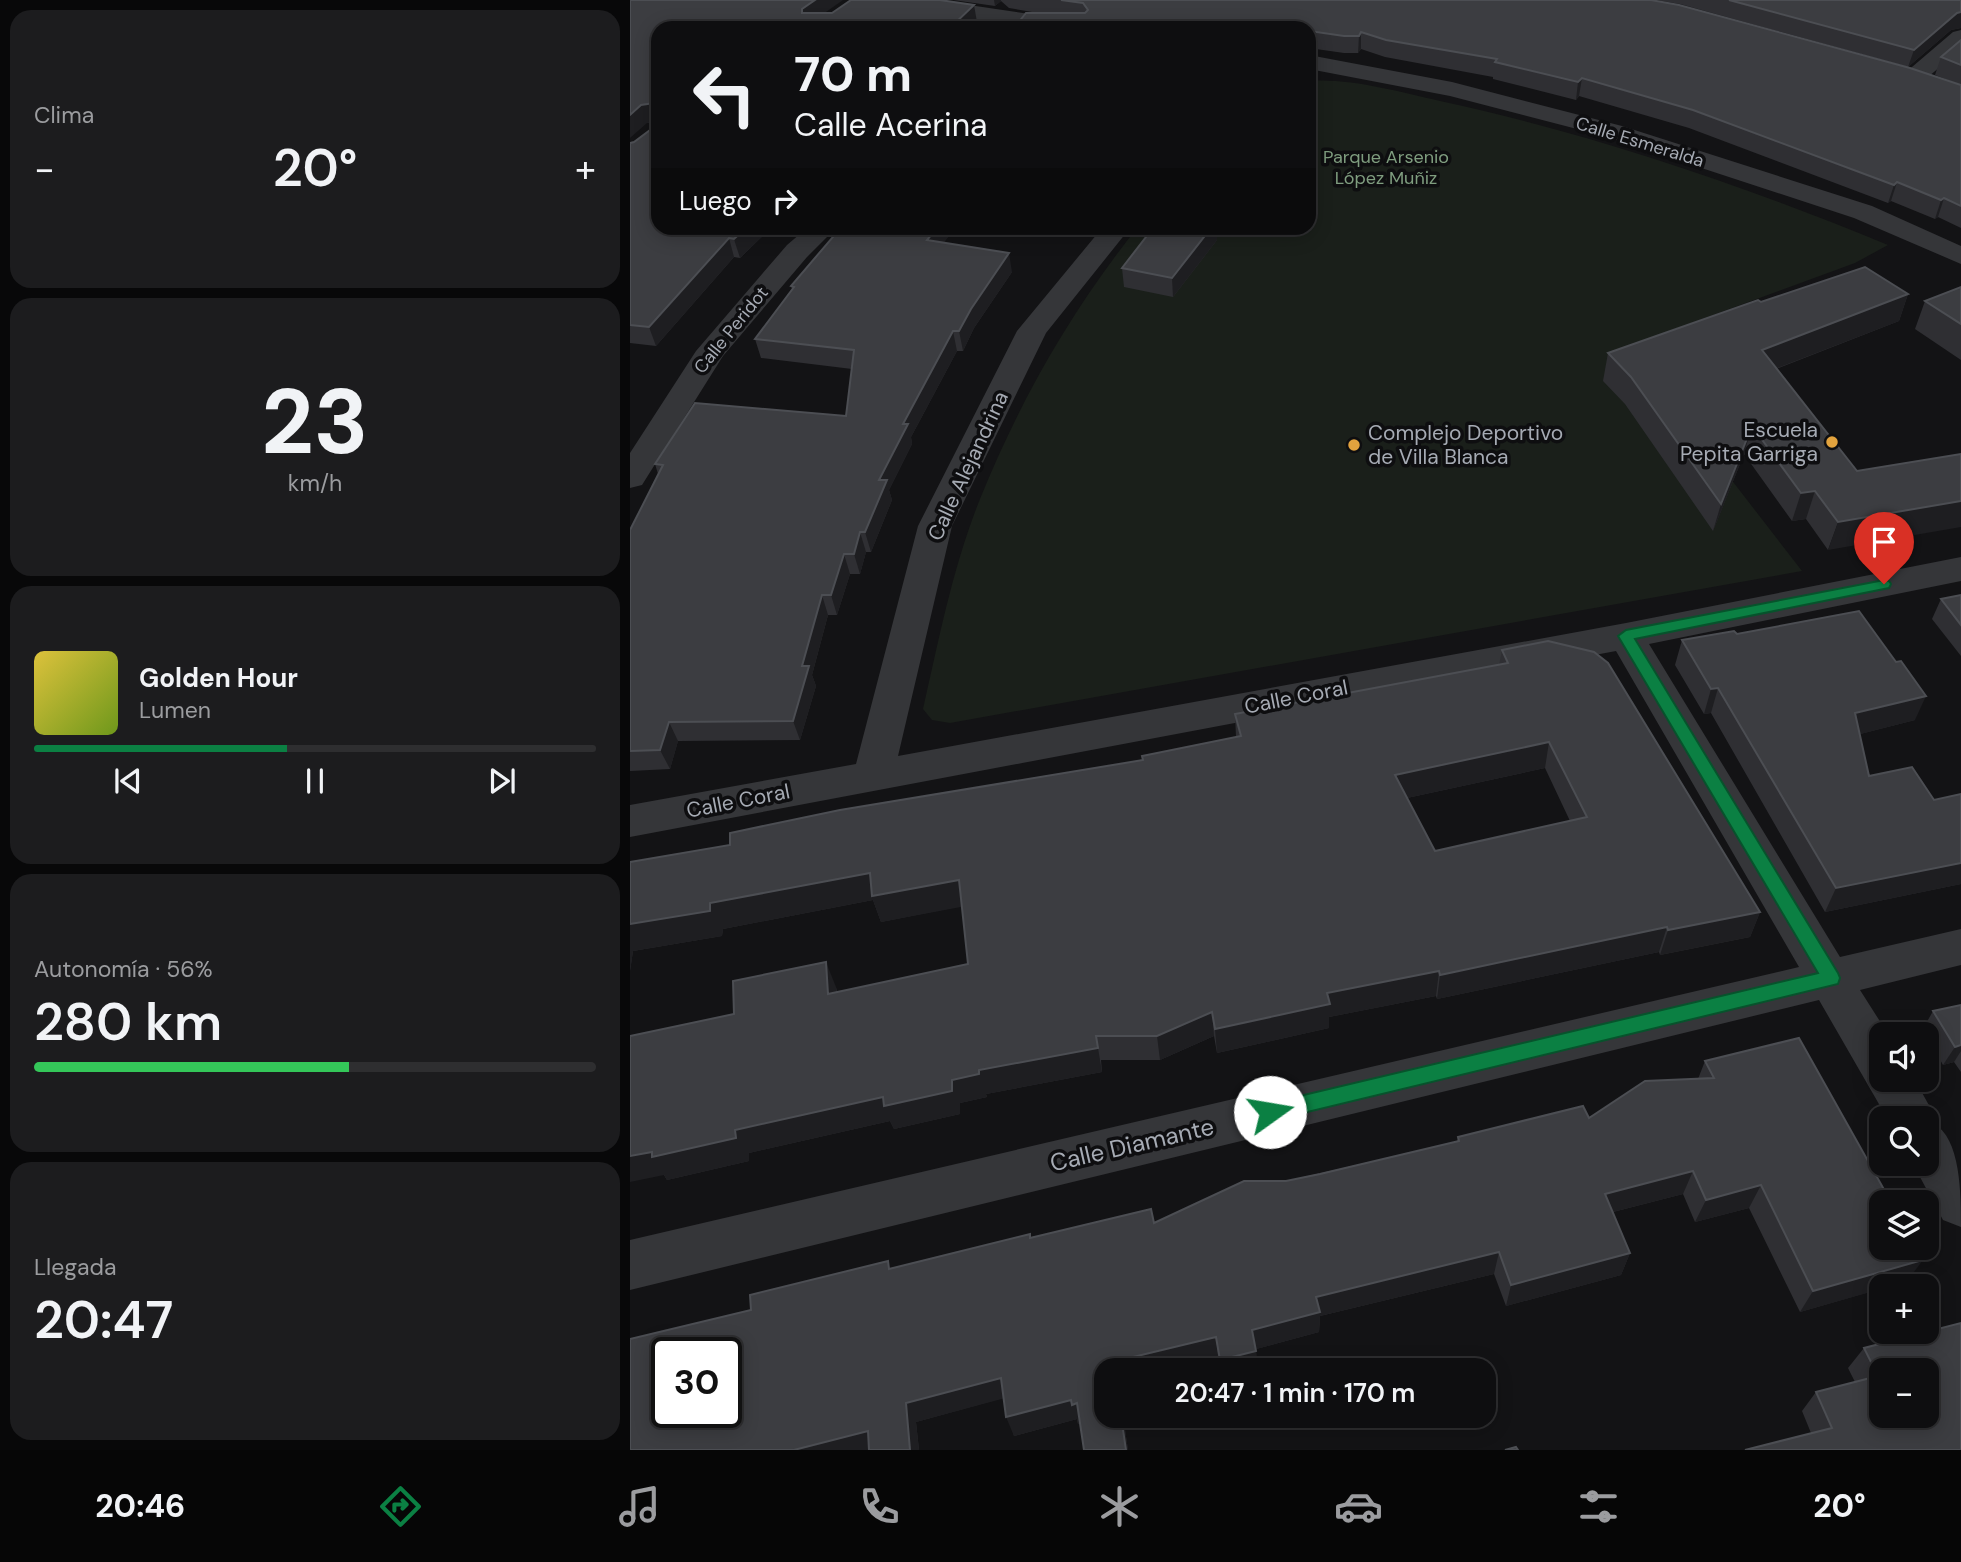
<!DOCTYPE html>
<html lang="es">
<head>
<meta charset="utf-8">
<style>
  :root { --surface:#0e0e10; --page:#1c1c1e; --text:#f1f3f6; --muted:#9b9c9f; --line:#2e2e30; --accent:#0b8043 }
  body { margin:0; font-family:"DM Sans",sans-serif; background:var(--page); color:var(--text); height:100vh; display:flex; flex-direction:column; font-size:26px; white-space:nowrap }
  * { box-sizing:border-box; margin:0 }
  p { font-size:23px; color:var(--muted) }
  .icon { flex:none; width:38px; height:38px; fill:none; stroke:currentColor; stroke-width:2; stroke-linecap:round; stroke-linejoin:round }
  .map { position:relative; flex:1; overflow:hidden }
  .drawer { display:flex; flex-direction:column; gap:10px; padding:10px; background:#080809; width:630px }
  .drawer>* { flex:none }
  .hud { position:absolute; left:21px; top:21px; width:665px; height:214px; border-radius:21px; box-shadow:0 4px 18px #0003,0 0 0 2px var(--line); background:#0e0e10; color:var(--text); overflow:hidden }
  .tools { position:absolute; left:1239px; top:1022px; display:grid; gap:14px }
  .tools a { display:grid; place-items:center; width:70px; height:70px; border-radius:14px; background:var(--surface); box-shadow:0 4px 18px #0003,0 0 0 2px var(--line); font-size:35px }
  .speed { position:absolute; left:21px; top:1337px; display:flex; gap:14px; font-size:35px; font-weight:700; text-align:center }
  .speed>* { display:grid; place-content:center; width:91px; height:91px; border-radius:50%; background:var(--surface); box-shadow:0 4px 18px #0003,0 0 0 2px var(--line); line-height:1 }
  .speed .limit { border:4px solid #111; border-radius:10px; background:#fff; color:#111 }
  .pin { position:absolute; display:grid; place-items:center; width:60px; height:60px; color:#fff; margin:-72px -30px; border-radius:50% 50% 50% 0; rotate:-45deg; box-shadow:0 0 7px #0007 }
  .pin .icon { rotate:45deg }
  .me { position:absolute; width:77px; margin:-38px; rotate:77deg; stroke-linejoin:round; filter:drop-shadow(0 0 5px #0008) }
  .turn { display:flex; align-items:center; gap:24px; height:147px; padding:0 28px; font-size:32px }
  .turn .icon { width:91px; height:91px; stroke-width:2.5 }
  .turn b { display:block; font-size:49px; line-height:60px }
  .then { display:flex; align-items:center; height:66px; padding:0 28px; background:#0003; gap:14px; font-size:26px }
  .big { font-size:52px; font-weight:600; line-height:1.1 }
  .drawer .widget { flex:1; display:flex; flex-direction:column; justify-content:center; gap:10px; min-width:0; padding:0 24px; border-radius:21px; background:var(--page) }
  .drawer .dial { align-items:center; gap:0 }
  .dial b { font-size:91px; line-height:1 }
  .song { display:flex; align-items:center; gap:21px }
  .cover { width:84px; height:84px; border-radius:10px; background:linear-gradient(135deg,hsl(50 70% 55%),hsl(80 70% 35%)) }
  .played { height:7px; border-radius:4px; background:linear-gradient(90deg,var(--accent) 45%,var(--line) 45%) }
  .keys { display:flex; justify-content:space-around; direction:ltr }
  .heat { display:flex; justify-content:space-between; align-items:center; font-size:38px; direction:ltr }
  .charge { height:10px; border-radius:5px; background:linear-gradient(90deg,#34c759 56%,var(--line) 0) }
  .trip { position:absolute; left:464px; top:1358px; width:402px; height:70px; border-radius:21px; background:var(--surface); box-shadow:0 4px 18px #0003,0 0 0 2px var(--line); font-weight:600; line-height:70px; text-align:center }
  .dock { display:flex; height:112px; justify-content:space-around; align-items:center; background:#060606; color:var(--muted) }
  .dock .icon { width:49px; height:49px }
  .dock .selected { color:var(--accent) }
  .dock b { font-size:32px; color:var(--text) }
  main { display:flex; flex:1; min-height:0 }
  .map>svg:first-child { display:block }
  .green { fill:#1a1f1a }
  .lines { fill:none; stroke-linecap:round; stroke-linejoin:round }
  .minor { fill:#353639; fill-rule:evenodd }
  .wall { fill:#2f2f33; fill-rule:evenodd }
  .shaded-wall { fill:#1e1e21 }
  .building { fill:#3c3d41; stroke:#4c4e53; stroke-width:2; fill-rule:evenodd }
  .route { fill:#0b8043; stroke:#07532c; stroke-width:2 }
  .poi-dot { fill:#e2a33e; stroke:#0e0e10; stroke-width:2.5 }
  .labels { text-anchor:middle; stroke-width:7; stroke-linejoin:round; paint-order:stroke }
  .far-street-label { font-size:18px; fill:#a6abb4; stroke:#0e0e10 }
  .far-park-label { font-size:18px; fill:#7f9d7f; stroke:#0e0e10 }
  .poi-label { font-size:21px; fill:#a6abb4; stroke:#0e0e10; text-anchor:end }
  .street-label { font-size:21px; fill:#a6abb4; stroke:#0e0e10 }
  .near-street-label { font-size:24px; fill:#a6abb4; stroke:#0e0e10 }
</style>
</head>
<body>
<main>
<section class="drawer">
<div class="widget"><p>Clima</p>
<div class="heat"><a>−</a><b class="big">20°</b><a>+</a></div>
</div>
<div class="widget dial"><b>23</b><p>km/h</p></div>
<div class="widget">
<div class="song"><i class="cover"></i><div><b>Golden Hour</b><p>Lumen</p></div></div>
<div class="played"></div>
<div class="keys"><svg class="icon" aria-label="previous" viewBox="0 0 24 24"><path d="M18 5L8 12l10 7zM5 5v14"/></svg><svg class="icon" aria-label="pause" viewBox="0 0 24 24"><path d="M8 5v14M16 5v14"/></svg><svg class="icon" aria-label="next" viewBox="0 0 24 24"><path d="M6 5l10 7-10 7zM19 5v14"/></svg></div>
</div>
<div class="widget"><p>Autonomía · 56%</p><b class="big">280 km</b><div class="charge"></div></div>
<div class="widget"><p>Llegada</p><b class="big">20:47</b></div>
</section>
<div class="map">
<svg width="1331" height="1450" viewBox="0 0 1331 1450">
  <rect width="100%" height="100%" fill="#131315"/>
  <path class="green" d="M679,81C721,78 769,92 810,101C964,134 1112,185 1258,245L1225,263L998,346L1172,571L320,723L302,720L293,709C309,639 323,566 350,499C390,400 441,311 507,228H679Z"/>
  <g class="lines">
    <g class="minor">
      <path d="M251,0H305L446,21L454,23L457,28H402L262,7L254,5Z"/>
      <path d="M1331,30V49L1291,83H1275L1271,78L1275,73L1323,32Z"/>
      <path d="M679,55L822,82L992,126L1242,206L1331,246V264L1224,218L974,136L820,96L679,69Z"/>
      <path d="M177,228H206L177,257L93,356L12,485L0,488V453L66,351L157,245Z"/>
      <path d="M472,228H500L416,333L322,526L268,756L996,623L1331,557V581L1019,644L1210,957L1331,929V965L1230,990L1258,1034H1251V1080H1285L1306,1118L1303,1123C1331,1138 1331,1194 1331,1227L1313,1220L1283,1164H1297V1118H1257L1189,1000L0,1290V1240L1169,967L986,651L0,837V805L226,764L288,526L387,331Z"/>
    </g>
  </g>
  <g class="wall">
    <path d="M0,0L195,13L347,22L341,28H28L141,228L110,258L104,257L26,346L0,343V143L4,142L24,127V122L17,123Z"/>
    <path d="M323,0H1021L1331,85V228L1308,217L1305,219L1261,201L1258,203L1059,128L949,96L946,100L863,79V77L755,57L731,49L728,53H714L679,48V28H384L408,13L379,8L371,1L365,6Z"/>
    <path d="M1026,0H1331V28L1321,30L1278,67L1050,4Z"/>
    <path d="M1331,40V85L1305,75L1311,57Z"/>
    <path d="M219,228H325L313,243L382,272L344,328L333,351H327L281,437L282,444L259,490L262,500L241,552H236L230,574H220L207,615H198L182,675L186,686L170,740L48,741L40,769L0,771V530L28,474L25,464L216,416L222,369L131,358L125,339L162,289L161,286Z"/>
    <path d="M523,228H587V240L543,297L494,287L492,268Z"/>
    <path d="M1331,287V360L1285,329L1295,301Z"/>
    <path d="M1278,294L1269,321L1146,369L1227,471L1198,550L1176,519L1162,521L1114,454L1083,531L995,404L973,381L978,353L1131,302Z"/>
    <path d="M1331,595V656L1302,619L1311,599Z"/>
    <path d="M1107,634L1285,720L1230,734L1239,776L1304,800L1331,794V884L1195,912L1081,713L1074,714L1045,665L1052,640Z"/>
    <path d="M872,650L1130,912L1120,937L1030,955L1029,952L807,999L806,996L699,1017V1028L587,1053L584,1036L530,1060H471L472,1072L356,1094L357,1097L330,1103V1114L264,1129L260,1121L119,1153V1161L37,1180L34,1175L104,1014L206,987L207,992L338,964L332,906L251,922L243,900L93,929L92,936L3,951L0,971V862L100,845L513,760L512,756L606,737L605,714L869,665ZM915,768L940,821L805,851L777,798Z"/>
    <path d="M1331,1005V1072L1324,1062L1313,1065L1297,1036V1034H1296L1293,1029L1303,1011Z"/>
    <path d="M1075,1061L1277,1281L1170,1312L1119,1208L1065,1222L1053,1194L983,1212L1000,1253L991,1275L876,1306L864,1274L690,1316L689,1332L626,1349L627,1370H591L588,1357L476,1370L493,1416L498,1450H454L450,1423L448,1424L447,1419L384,1436L373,1398L286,1422L289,1450H0L121,1310L262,1268L401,1238L524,1223L656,1181L827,1142L828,1137L959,1118L1068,1079Z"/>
    <path d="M1234,1348L1331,1450L1181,1433L1172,1411L1186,1392L1225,1382L1218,1368Z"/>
  </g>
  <g class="shaded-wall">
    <path d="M185,0H213L176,26L172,13V9Z"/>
    <path d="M364,0H371V1L365,6Z"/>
    <path d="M344,5L347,22L341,28H320Z"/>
    <path d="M1331,12V28L1321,30L1278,67L1284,50L1327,13Z"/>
    <path d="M731,32V49L728,53L729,36Z"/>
    <path d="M952,78L949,96L946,100L948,82Z"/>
    <path d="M24,103L28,121L17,123L0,138V115L11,105Z"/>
    <path d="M1267,182L1261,201L1258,203L1264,185Z"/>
    <path d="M1314,198L1308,217L1305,219L1311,200Z"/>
    <path d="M116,228H141L110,258L104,239Z"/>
    <path d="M307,228H325L301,260L297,240Z"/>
    <path d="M581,228H587V240L543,297L542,278Z"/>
    <path d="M99,238L104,257L26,346L19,327Z"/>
    <path d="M379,253L382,272L344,328L333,351L329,331L341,309Z"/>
    <path d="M1278,294L1269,321L1124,377L1132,350Z"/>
    <path d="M323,331L327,351L281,437L282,444L259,490L262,500L241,552L235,532L249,480L273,424Z"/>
    <path d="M1122,426L1114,454L1083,531L1091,504Z"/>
    <path d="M1185,491L1176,519L1162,521L1171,493Z"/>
    <path d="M1331,501V527L1198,550L1208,522Z"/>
    <path d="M230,532L236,552L230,574L224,554Z"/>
    <path d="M214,554L220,574L207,615L201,595Z"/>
    <path d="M192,595L198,615L182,675L186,686L170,740L163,721L172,666Z"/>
    <path d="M1088,688L1081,713L1074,714L1081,689Z"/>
    <path d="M1296,696L1285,720L1215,738L1225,713Z"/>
    <path d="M39,722L48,741L40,769L30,750Z"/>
    <path d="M919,742L915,768L763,801L765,775Z"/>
    <path d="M1331,863V884L1195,912L1206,888Z"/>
    <path d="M240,873L329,880L336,906L251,922L243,900L93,929L92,936L3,951L0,971V924L80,903Z"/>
    <path d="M1130,912L1120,937L1030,955L1038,930Z"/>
    <path d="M1037,927L1029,952L807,999L810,975Z"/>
    <path d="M196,962L206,987L209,1018L198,994Z"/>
    <path d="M809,971L806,996L699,1017V1028L587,1053L585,1029L697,993Z"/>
    <path d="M582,1012L584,1036L530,1060L527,1036Z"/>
    <path d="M466,1036L472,1072L356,1094L357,1097L330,1103V1114L264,1129L260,1121L119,1153V1161L37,1180L34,1175L0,1182V1156L105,1130L322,1080L349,1070Z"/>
    <path d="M1331,1045V1051L1324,1062L1313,1065L1325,1047Z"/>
    <path d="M1063,1171L1053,1194L967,1216L975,1194Z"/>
    <path d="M1131,1185L1119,1208L1065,1222L1076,1200Z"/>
    <path d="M869,1252L864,1274L690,1316L689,1332L623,1350L622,1330L686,1297Z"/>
    <path d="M1000,1253L991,1275L876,1306L881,1285Z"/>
    <path d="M1293,1260L1277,1281L1259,1286H1251V1289L1170,1312L1183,1291Z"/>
    <path d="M586,1337L588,1357L534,1370H505L503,1357Z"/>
    <path d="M626,1351L627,1370H592L590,1360Z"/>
    <path d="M371,1378L379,1397L286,1422L289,1450H280L276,1403Z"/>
    <path d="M441,1400L447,1403L453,1422L448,1424L447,1419L384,1436L376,1417Z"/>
    <path d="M491,1416H493L498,1450H496Z"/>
    <path d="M238,1431L246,1450H164Z"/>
  </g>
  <g class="building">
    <path d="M0,0H185L172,9V13H202L221,0H310L344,5L320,28H28V228H116L104,239L99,238L19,327L0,325V143L4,142L24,127V103L11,105L0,115Z"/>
    <path d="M431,0H1021L1049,5L1280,68L1331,85V206L1314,198L1311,200L1267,182L1264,185L1063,110L952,78L948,82L865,62L867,59L756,40L731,32L729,36H714L679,31V28H662L647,26L644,28H384L396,13H455L458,10L453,3Z"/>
    <path d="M1099,0H1331V12L1327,13L1284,50Z"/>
    <path d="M1331,40V65L1311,57Z"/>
    <path d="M219,228H307L297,240L379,253L341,309L329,331H323L273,424H278L249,480H257L235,532H230L224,554H214L201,595H192L172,666H179L163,721L39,722L30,750L0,751V530L33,465L25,464L65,403L216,416L224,350L125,339L164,287L161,286L208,231L216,232Z"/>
    <path d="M523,228H581L542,278L492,268Z"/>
    <path d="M1235,267L1278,294L1132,350L1227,471L1331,454V501L1208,522L1185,491L1171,493L1122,426L1091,504L1001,377L978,353L1128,300L1131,302Z"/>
    <path d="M1331,287V324L1295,301Z"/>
    <path d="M1331,595V625L1311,599Z"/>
    <path d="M1229,611L1266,662L1271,661L1296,696L1225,713L1239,776L1282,767L1304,800L1331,794V863L1206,888L1088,688L1081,689L1052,640L1104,631L1107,634Z"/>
    <path d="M918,641L964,652L978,663L1130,912L1038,930L1037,927L810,975L809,971L697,993L700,1004L585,1029L582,1012L527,1036H466L468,1048L349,1070V1074L322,1080V1091L254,1106L253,1097L105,1130L106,1138L22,1157V1152L0,1156V1036L104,1014L103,981L196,962L198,994L338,964L329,880L242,896L240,873L80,903V911L0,924V862L100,845V833L210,810L513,760L512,756L611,736L605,714L878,663L872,650ZM919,742L957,817L805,851L765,775Z"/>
    <path d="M1331,1005V1045L1325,1047L1303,1011Z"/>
    <path d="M1169,1038L1261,1202H1251V1248H1286L1293,1260L1183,1291L1131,1185L1076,1200L1063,1171L975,1194L1000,1253L881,1285L869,1252L686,1297L690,1312L622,1330L626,1351L590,1360L586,1337L503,1357L505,1370H476V1416H491L496,1450H454L447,1403L442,1405L441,1400L376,1417L371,1378L276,1403L280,1450H239L238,1431L164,1450H0V1339L121,1310L120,1295L258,1261L259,1269L400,1234V1238L521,1209L524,1223L614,1181H656L690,1174L829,1141L828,1137L953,1106L959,1118L1015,1081L1084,1078L1075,1061ZM37,1353H96V1412H37Z"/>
    <path d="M1331,1323V1450H1115L1202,1428L1186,1392L1248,1376L1234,1348ZM1251,1370H1297V1416H1251Z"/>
    <path d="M886,1447L888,1450H875Z"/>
  </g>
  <path class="route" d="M1254,580L1259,581L1261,584L1259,588L1005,639L1208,973L1210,978L1208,984L640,1121L634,1118L631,1112L634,1106L640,1103L1188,973L988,636L996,630Z"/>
  <g class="poi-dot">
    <circle cx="1202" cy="442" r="7"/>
    <circle cx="724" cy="445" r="7"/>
  </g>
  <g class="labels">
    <g class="far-street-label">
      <text transform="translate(1010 142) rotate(17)" y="6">Calle Esmeralda</text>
      <text transform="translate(101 330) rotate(-51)" y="6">Calle Peridot</text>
    </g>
    <g class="far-park-label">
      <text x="756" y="163">Parque Arsenio<tspan x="756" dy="21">López Muñiz</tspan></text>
    </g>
    <g class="poi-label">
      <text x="1188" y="437">Escuela<tspan x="1188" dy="24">Pepita Garriga</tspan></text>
      <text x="738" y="440" text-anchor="start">Complejo Deportivo<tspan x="738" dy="24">de Villa Blanca</tspan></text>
    </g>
    <g class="street-label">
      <text transform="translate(338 466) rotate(-65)" y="7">Calle Alejandrina</text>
      <text transform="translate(666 697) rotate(-11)" y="7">Calle Coral</text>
      <text transform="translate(108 801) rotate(-11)" y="7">Calle Coral</text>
    </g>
    <g class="near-street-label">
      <text transform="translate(502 1145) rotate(-13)" y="8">Calle Diamante</text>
    </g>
  </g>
</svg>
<div class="tools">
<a><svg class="icon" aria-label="sound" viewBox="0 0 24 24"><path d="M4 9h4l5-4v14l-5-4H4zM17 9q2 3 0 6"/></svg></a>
<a><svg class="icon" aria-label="search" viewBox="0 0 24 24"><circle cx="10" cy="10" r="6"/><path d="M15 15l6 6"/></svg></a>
<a><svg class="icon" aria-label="layers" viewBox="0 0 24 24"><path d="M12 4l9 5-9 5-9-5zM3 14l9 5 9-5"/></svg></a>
<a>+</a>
<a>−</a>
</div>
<div class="speed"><div class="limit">30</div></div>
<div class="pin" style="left:1254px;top:584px;background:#d93025"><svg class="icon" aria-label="arrive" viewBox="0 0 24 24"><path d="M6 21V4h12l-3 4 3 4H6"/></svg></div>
<svg class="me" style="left:640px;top:1112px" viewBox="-20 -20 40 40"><circle r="19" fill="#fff"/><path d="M0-13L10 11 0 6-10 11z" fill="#0b8043"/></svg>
<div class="trip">20:47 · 1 min · 170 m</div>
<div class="hud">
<div class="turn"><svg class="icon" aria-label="left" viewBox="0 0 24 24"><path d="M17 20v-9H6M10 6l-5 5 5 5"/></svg><div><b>70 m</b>Calle Acerina</div></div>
<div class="then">Luego<svg class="icon" aria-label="right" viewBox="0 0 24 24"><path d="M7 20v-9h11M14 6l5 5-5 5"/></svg></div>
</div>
</div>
</main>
<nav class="dock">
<b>20:46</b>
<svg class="icon selected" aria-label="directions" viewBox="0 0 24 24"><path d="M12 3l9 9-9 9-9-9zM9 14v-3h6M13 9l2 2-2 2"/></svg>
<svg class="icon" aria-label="music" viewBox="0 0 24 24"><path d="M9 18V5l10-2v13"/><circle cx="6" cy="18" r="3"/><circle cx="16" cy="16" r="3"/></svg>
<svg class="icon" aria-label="phone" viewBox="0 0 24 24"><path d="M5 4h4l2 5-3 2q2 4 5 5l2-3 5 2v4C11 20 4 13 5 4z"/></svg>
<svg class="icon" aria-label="climate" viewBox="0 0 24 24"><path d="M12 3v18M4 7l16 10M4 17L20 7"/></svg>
<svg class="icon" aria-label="car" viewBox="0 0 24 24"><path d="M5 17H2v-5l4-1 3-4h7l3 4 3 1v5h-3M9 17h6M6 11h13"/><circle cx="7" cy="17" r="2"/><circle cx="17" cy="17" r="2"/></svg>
<svg class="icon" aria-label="filters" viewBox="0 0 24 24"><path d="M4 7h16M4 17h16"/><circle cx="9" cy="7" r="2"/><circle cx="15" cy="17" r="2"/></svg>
<b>20°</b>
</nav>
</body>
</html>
